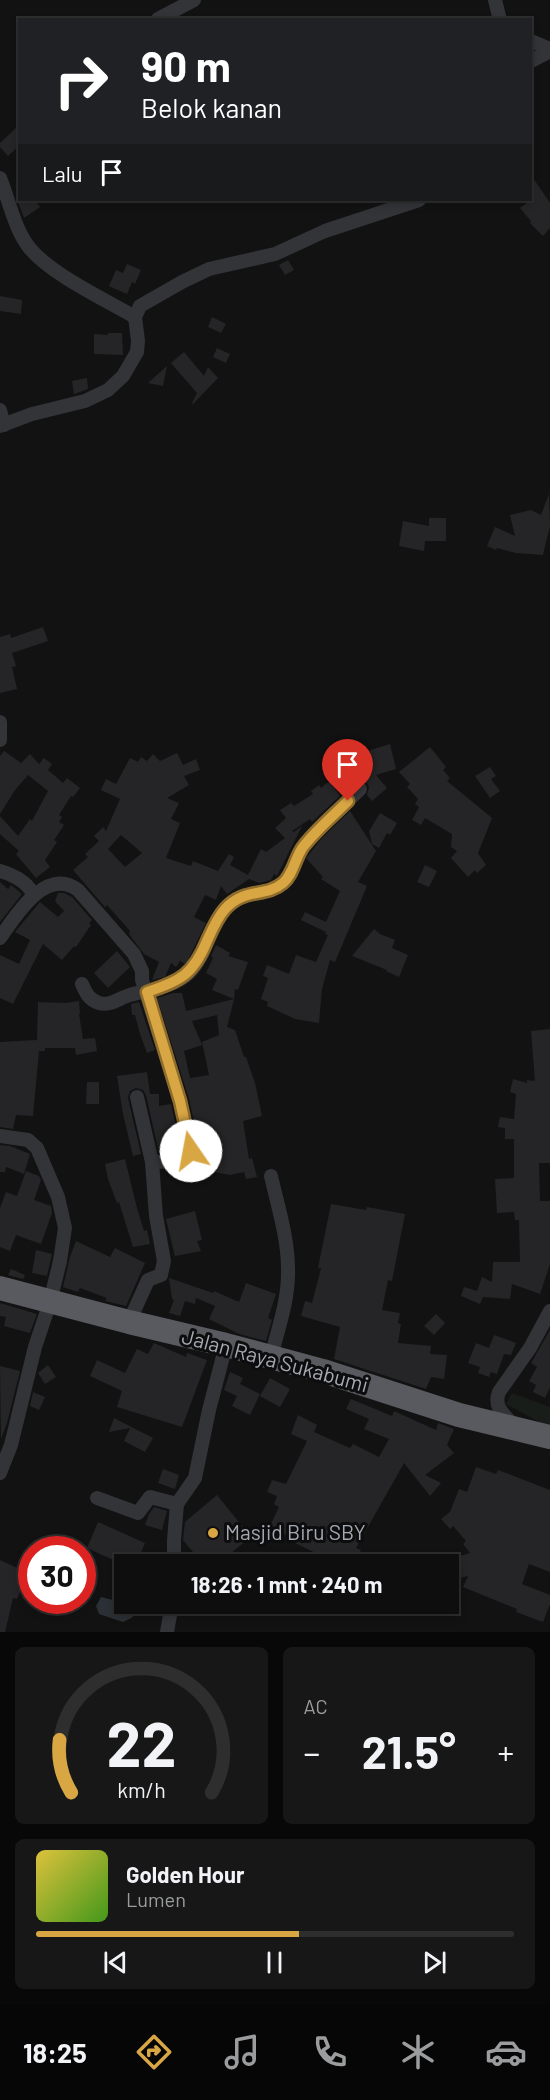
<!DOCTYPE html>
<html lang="id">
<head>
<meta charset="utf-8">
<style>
  :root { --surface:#0e0e0e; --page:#171717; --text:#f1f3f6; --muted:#9b9c9e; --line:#2e2e2e; --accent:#d9a644 }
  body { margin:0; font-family:Barlow,sans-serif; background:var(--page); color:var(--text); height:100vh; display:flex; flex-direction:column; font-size:22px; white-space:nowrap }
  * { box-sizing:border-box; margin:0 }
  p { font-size:20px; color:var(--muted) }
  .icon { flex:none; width:33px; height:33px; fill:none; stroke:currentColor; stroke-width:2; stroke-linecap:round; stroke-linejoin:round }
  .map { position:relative; height:1632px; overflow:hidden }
  .details { display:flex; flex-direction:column; gap:15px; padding:15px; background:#080808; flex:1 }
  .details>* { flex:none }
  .guide { position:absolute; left:18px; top:18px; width:514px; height:183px; border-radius:0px; box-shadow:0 3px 9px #0003,0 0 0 2px var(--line); background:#202124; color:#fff; overflow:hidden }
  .speed { position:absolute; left:18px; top:1536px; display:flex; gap:12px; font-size:30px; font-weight:700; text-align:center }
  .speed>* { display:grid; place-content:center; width:78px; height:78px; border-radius:50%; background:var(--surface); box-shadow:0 3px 9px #0003,0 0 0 2px var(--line); line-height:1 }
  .speed .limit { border:9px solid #d22; background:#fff; color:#111 }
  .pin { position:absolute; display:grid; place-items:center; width:51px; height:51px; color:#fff; margin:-62px -26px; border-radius:50% 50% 50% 0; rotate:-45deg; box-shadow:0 0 6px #0007 }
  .pin .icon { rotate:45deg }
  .me { position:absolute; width:66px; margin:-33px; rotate:348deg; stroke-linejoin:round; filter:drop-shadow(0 0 4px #0008) }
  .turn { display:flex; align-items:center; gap:21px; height:126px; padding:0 24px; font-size:27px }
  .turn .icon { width:78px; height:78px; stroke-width:2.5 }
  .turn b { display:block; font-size:42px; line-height:51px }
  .then { display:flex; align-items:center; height:57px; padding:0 24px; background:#0003; gap:12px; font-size:22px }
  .big { font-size:45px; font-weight:700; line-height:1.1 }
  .details .widget { flex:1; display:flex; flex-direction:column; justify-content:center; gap:9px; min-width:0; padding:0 21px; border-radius:9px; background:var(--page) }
  .details .dial { align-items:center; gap:0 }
  .dial svg { height:156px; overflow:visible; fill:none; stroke:var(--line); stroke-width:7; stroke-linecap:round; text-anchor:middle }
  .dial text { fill:var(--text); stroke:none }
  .song { display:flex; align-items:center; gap:18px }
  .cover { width:72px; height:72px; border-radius:9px; background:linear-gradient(135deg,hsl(50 70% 55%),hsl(100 70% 35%)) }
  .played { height:6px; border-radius:3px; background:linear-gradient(90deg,var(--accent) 55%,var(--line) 55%) }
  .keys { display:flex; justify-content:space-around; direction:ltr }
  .heat { display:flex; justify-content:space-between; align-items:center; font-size:33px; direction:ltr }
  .details .tiles { flex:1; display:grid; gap:15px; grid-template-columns:1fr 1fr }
  .widget:last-child { grid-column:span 2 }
  .trip { position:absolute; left:114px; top:1554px; width:345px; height:60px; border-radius:0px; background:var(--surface); box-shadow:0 3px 9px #0003,0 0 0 2px var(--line); font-weight:700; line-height:60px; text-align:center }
  .tab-bar { display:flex; height:96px; justify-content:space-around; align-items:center; background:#060606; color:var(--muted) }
  .tab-bar .icon { width:42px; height:42px }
  .tab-bar .on { color:var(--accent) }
  .tab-bar b { font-size:27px; color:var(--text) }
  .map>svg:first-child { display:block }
  .green { fill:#191d19 }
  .water { fill:#2a3035 }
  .building { fill:#252527; fill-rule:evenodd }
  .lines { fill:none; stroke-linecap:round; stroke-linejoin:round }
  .minor { stroke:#333438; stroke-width:14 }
  .trunk { stroke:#585a5f; stroke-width:24 }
  .route-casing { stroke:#8d6c2c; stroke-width:15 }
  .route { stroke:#d9a644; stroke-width:10 }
  .poi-dot { fill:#d9a644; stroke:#0d0d0e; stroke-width:2 }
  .labels { text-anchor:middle; stroke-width:6; stroke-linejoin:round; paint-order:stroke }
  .street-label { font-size:21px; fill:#a5a9b2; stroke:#0d0d0e }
  .poi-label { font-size:21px; fill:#a5a9b2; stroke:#0d0d0e; text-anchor:start }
</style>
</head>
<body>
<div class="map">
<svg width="550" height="1632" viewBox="0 0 550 1632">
  <rect width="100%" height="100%" fill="#121213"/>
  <path class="green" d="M512,1393L550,1407V1428L506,1404Z"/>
  <path class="water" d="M101,1597L129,1604L133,1617L123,1622L99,1614L96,1606Z"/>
  <g class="building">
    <path d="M20,124V145L8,156L0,147V143Z"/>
    <path d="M531,175L550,203V228L543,236L530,223L531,221L520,208L531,200Z"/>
    <path d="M22,200H35L40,207L24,218L18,202Z"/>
    <path d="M288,260L294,270L285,275L279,265Z"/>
    <path d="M127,264L141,270L135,284L132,282L127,294L109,286L116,270L123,273Z"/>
    <path d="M0,296L22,300L21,314L0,311Z"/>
    <path d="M212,317L226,324L221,333L208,327Z"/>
    <path d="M108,333H122L123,355L94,354V334L108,335Z"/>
    <path d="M217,348L230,354L226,363L213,357Z"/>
    <path d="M184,352L204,376L208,367L218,378L193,404L192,403L197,393L171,363Z"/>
    <path d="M167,366L163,386L148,383Z"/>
    <path d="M87,378L88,389L74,394L72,381Z"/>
    <path d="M549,494L550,526L543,555L516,553L497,548L496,550L487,546L495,527L515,536L510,515L531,510L541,515Z"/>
    <path d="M429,518H446V541H425L424,551L399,546L403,521L429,526Z"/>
    <path d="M43,627L48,641L12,653L16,666L12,667L17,689L0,693V637L10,634L11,638Z"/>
    <path d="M390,744L396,769L376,775L387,788L372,801L367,795L369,787L367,783L358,780L353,783L348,767L363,762L361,753Z"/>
    <path d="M430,747L446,767L443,770L450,778L447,781L492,818L478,853L486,865L477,873L475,870L468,877L451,858L457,851L451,847L452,834L425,818L421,825L412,820L419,807L415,804L418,799L407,787L410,784L399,772Z"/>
    <path d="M4,751L21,763L30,754L39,764L44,758L52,764L48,770L63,783L67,778L80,788L73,797L71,796L59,815L62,817L59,822L64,825L54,840L57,842L45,860L50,867L36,878L16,854L19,851L0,834V816L18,836L30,819L32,821L48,791L28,775L15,790L0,814V756Z"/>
    <path d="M177,753L183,765L196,759L200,770L184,776L189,785L167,798L179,803L171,819L180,823L166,858L191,866L193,861L218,871L229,854L234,857L230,865L248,875L261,849L266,852L285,838L275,828L286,818L280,810L291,803L294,806L313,794L311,791L319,785L321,788L327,783H331L340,796L312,822L310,819L292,831L294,832L302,826L277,876L274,874L271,880L259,883L249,879L227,894L221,886L216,900L205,895L194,917L206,923L188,960L185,964L180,961L176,967L171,963L165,977L152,980L159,962L144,954L129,934L130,931L107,905L105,907L73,870L88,857L85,854L99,841L94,836L103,827L106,831L120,799L101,790L106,779L116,784L130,758L138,762L141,757L147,761L153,754L160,761ZM121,835L142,853L125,867L108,849Z"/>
    <path d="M490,767L496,776L491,779L500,791L490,798L475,776Z"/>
    <path d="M350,811L376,851L358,882L367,886L335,962L330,960L322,989L319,1023L295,1019L267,1006L268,1002L261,999L268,978L263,976L267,965L289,974L296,955L316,962L328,935L325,934L326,932L301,920L305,912L326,922L340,891L321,879L323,877L306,858L322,838Z"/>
    <path d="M380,813L397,823L390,835L387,833L379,848L372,844L369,831Z"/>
    <path d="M425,865L437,871L429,887L417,882Z"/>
    <path d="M0,882L8,889L11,885L22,894L0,922Z"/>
    <path d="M58,893H64L72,897L92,920L89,923L91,925L76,947L74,946L62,960L43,944L13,1004L0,998V955L19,964L30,940L15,932L40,902L58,917L64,911L55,901Z"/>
    <path d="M374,929L380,934L395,940L392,948L408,955L399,977L386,971L387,970L352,956Z"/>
    <path d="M216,945L230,953L228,956L248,962L238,990L235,989L234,999L212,990L217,979L206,973L213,958L211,956Z"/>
    <path d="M117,951L130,967L108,988L94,973Z"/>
    <path d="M173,993H182L186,1011L234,999L227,1027L235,1030L244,1057H246L255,1083L262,1116L243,1121L249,1159L252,1158L257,1177L246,1179L244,1172L230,1175L198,1169L200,1149L189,1099L157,998ZM217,1015L219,1035L202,1042L209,1075L190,1078L184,1051L202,1045L192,1021Z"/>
    <path d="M79,1001L80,1014H79L83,1039L95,1038L97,1051L76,1055L75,1048H45V1051H39L33,1116L16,1115L13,1129L0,1127V1042L37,1040L38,1002L65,1003Z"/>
    <path d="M139,1002L155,1050L147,1053L140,1034L135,1015H132L131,1004Z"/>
    <path d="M550,1029V1163H539L540,1201H550V1264L540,1294L512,1284L510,1299L483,1297L480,1304L461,1296L464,1287L477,1291L482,1277L492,1282L493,1262H520L519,1220H515L514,1212L497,1213L495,1179L514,1178V1139H505V1128L498,1127L500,1117L514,1119L516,1094L510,1092L513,1079L527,1083V1080L535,1081L531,1031Z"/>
    <path d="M147,1072L150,1094H159V1106L171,1104L182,1152L159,1153L146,1095L143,1090L136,1088L130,1091L128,1098L141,1154L133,1156L123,1114L117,1076Z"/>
    <path d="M87,1082H99V1104H86Z"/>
    <path d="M0,1145L10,1146L30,1154L24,1174L6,1167L5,1172H0Z"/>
    <path d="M125,1159L137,1208L144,1231L147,1230L150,1244L133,1247L119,1202L117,1203L108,1179L105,1164Z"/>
    <path d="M26,1171L39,1176L41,1180L34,1200L51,1206L52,1213L41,1244L16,1235L10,1251L0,1247V1208L6,1192L17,1196Z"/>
    <path d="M331,1204L366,1210L367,1207L405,1214L392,1281L388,1280L382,1310L400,1313L398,1323L401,1324L398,1343L431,1346L430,1354L447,1355L444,1379L431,1377L426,1389L334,1359L340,1327L301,1316L305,1301L312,1303L321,1268H318Z"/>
    <path d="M195,1211L202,1240L197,1241L201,1251L175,1256L166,1219Z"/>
    <path d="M76,1241L110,1257L115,1248L145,1263L126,1306L105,1301L107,1298L80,1288L78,1292L63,1287L70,1257Z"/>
    <path d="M36,1250L52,1254L47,1276L32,1273Z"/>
    <path d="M11,1269L25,1275L23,1279L8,1275Z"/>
    <path d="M169,1278L213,1293L214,1291L239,1302L246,1283L276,1294L268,1318L272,1320L266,1341L239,1334L209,1319L215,1306L196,1298L195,1304L185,1301L180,1316L169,1313L174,1300L172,1299Z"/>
    <path d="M0,1303L37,1314L30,1333L4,1326L6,1317L0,1316Z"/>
    <path d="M436,1314L445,1323L434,1335L424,1326Z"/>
    <path d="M550,1330V1387L545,1398L533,1392L536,1385L529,1381L537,1367L531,1363Z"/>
    <path d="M494,1335L516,1343L511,1355L504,1354L497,1374L491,1372L489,1377L478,1373L480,1367L468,1363L476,1343L489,1348Z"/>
    <path d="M154,1343L186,1357L187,1353L207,1360L182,1427L117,1407L122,1391L90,1376L97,1360L125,1373L137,1349L148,1354Z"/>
    <path d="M48,1365L56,1377L45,1384L38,1373Z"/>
    <path d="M0,1366L20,1371L7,1423L1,1439Z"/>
    <path d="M230,1372L243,1378L240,1384L260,1394L250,1415L232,1406L237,1396L224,1390Z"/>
    <path d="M270,1378L290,1389L280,1407L260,1396Z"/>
    <path d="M33,1392L45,1397L39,1410L30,1406Z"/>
    <path d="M351,1399L392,1416L394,1411L436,1430L438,1423L454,1429L447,1445L454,1453L425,1475L441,1483L430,1496L404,1463L356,1548L361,1550L354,1564H338L293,1542L285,1536L286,1535L270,1526L279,1507L274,1504L277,1496L267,1492L272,1480L286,1484L307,1441L291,1434L298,1415L317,1425L314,1432L350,1448L353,1444L379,1457L389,1439L364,1429L369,1419L346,1409Z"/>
    <path d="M114,1418L153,1438L145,1452L124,1441L130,1428L109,1432Z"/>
    <path d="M476,1467L496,1474L498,1470L550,1490V1572L529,1564L522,1584L550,1595V1604L543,1622L516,1612L517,1609L463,1587L468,1576L451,1580L446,1560L470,1553L463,1544L466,1541L453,1526L450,1529L441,1519L450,1512L459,1489L467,1492Z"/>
    <path d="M163,1469L179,1475L175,1489L158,1483Z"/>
    <path d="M217,1495L251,1537L217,1564H203L183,1540L185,1522Z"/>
    <path d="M154,1507L167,1511L162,1530L145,1525L149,1514Z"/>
    <path d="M98,1522L145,1543L140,1555L163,1564H122L87,1548Z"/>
    <path d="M0,1560L28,1573L17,1599L13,1598L5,1632H0Z"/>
  </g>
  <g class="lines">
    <g class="minor">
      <path d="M495,0L500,20"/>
      <path d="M158,19L194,0"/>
      <path d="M531,41L550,49"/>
      <path d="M531,61L550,51"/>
      <path d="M0,178C9,200 14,227 28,246C48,273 106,300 135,317"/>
      <path d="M0,410L4,425"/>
      <path d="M0,426L32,414L85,401L108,390L123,376L137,352L138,341L135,317L140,306L182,282L209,269L275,254L325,231L419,200"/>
      <path d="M0,722V740"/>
      <path d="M0,871C13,875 28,882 33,895"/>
      <path d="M0,938C16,915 46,866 78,890L134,954L142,971V980L180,1101L191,1151V1158L187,1161L152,1162"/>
      <path d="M82,984C86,993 89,1000 99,1003C111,1006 119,998 130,995C150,989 173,988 189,973C208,954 209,924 228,905C247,888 266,897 282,884C293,875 294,859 302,848C318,826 341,808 360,789"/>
      <path d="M0,1136L28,1140L37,1148L58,1197L65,1228L60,1261L50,1302L35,1347L11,1445L0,1473"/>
      <path d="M271,1176C278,1207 288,1238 288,1269C289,1299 278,1329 271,1357"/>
      <path d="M129,1322L148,1280L161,1275L164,1261L156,1216L152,1162L137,1097"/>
      <path d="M514,1425C504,1415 493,1407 499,1392L530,1348L550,1311"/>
      <path d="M97,1498L138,1513L150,1497L177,1504"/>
      <path d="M174,1564V1540L177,1504L195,1478L209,1410L226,1345"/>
      <path d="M167,1632L172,1604"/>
    </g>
    <path class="trunk" d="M0,1288L129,1322L226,1345L323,1371L459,1415L550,1437"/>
  </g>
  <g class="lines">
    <defs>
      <path id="route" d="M191,1151L180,1101L147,992C180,981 193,975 207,941C212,930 217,918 225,909C245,887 265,898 283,883C293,875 295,858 303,847C316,830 333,816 348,801"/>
    </defs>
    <use href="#route" class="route-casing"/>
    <use href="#route" class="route"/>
  </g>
  <circle class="poi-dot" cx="213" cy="1533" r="6"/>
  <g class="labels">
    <g class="street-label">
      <text transform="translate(275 1361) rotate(15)" y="7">Jalan Raya Sukabumi</text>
    </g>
    <g class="poi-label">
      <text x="225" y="1540">Masjid Biru SBY</text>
    </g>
  </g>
</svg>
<div class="speed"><div class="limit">30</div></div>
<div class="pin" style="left:348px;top:801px;background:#d93025"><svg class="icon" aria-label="arrive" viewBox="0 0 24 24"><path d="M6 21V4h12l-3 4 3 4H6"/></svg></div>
<svg class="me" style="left:191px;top:1151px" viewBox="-20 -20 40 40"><circle r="19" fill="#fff"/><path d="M0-13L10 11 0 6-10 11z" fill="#d9a644"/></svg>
<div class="trip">18:26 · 1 mnt · 240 m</div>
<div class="guide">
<div class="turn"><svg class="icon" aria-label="right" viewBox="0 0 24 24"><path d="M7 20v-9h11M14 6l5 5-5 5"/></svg><div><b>90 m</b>Belok kanan</div></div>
<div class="then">Lalu<svg class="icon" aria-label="arrive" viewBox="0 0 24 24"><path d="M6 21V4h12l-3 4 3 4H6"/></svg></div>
</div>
</div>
<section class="details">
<div class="tiles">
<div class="widget dial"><svg viewBox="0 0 100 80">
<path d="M14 69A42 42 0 1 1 86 69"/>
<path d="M14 69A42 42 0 0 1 8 42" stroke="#d9a644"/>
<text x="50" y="56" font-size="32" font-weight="700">22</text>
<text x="50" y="72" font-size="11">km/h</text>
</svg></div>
<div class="widget"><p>AC</p>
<div class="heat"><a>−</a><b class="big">21.5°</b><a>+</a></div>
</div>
<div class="widget">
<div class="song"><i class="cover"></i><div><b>Golden Hour</b><p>Lumen</p></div></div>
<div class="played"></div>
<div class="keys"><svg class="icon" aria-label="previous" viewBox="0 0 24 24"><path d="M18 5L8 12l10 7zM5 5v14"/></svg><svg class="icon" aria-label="pause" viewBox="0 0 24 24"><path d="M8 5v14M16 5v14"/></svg><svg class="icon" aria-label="next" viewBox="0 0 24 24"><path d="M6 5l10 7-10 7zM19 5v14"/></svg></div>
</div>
</div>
</section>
<nav class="tab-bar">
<b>18:25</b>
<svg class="icon on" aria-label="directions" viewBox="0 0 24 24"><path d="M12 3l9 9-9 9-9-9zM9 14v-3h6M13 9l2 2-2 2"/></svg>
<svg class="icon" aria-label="music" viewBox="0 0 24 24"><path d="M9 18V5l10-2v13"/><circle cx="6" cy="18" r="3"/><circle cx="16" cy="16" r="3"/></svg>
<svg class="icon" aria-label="phone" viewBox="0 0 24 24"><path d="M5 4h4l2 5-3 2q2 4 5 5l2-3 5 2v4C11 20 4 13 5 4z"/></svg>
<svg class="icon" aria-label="climate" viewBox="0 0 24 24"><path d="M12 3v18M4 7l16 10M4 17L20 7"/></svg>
<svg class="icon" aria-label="car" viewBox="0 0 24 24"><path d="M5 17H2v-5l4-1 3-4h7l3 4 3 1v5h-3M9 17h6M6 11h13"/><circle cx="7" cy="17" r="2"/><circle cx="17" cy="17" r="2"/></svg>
</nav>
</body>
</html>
